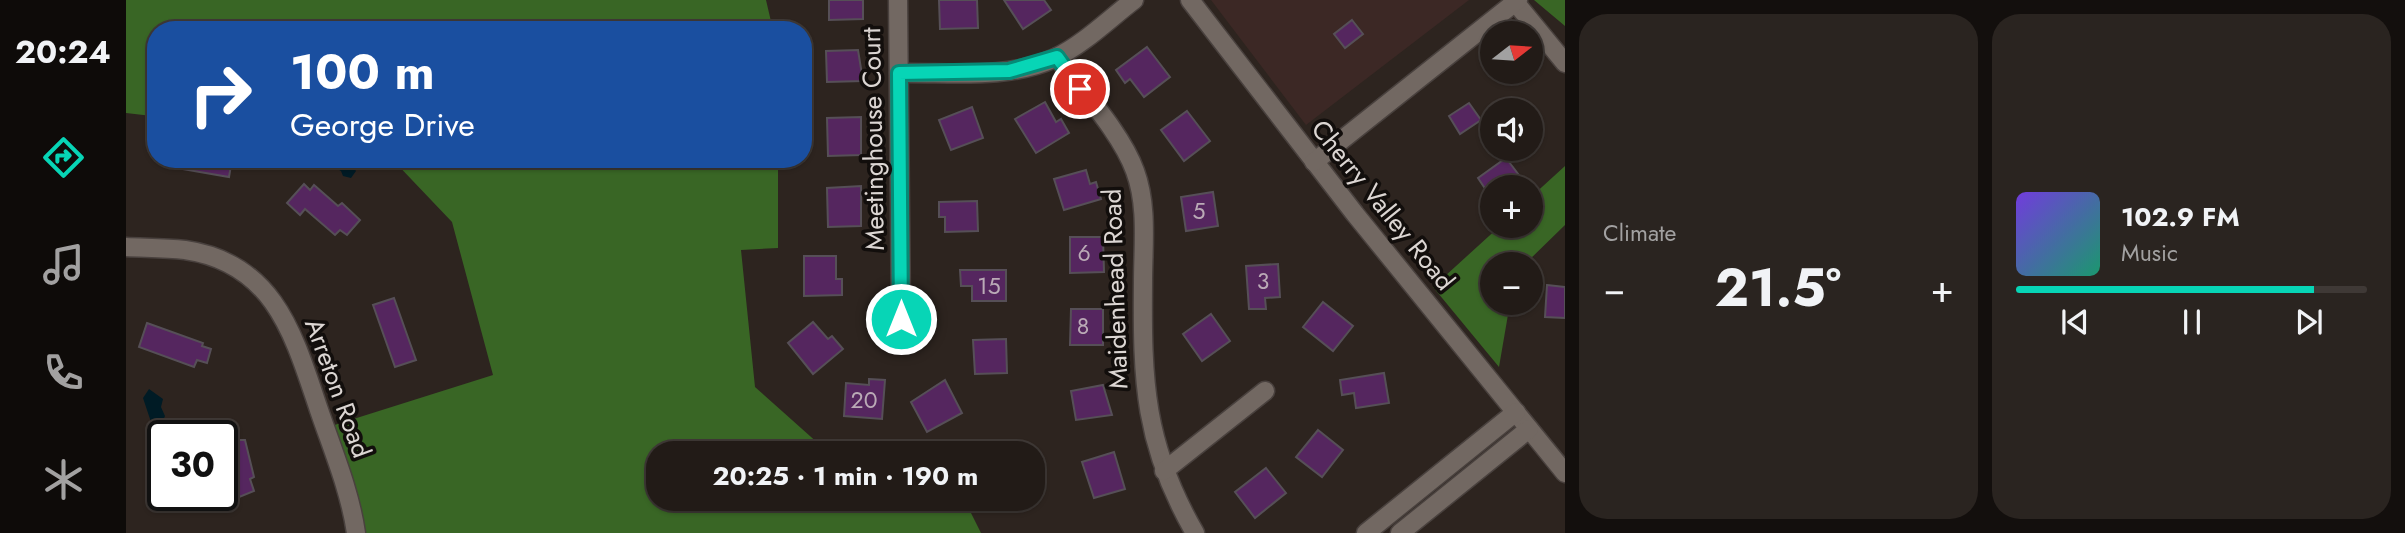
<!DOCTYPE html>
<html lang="en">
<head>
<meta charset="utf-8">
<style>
  :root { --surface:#221b17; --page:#2a2420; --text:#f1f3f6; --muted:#a2a1a1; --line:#3f3936; --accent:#07d5b6 }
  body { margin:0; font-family:Jost,sans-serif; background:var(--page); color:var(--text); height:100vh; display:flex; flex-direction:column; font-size:26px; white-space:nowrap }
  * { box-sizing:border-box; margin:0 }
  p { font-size:23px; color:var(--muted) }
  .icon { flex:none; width:38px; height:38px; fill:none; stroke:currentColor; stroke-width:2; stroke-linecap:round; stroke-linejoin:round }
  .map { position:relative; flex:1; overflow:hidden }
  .side { display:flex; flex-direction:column; gap:14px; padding:14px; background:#130f0d; width:840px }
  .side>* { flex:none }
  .hud { position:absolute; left:21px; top:21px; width:665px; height:147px; border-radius:28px; box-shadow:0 2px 5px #0004,0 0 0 2px var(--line); background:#1a4fa0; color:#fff; overflow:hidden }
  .needle { width:46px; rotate:73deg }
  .buttons { position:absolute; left:1354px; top:21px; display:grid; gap:14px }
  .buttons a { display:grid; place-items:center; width:63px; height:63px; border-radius:50%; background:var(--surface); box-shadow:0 2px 5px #0004,0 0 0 2px var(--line); font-size:35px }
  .speed { position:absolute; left:21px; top:420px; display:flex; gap:14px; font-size:35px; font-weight:700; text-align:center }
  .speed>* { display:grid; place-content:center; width:91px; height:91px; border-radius:50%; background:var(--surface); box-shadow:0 2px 5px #0004,0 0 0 2px var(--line); line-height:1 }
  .speed .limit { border:4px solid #111; border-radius:10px; background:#fff; color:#111 }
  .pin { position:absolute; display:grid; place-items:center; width:60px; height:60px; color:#fff; margin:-30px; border:4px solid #fff; border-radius:50%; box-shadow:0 2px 7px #0007 }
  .me { position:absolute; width:77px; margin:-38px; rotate:0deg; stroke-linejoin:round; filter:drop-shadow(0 0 5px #0008) }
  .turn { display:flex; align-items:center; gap:24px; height:147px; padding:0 28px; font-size:32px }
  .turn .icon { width:91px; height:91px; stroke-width:2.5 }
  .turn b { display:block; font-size:49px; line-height:60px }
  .big { font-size:52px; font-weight:700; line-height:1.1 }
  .side .tile { flex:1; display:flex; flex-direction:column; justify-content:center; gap:10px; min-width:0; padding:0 24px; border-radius:28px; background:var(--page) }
  .song { display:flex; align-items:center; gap:21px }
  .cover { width:84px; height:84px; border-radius:10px; background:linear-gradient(135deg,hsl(260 70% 55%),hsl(160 70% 35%)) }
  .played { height:7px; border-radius:4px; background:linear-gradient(90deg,var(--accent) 85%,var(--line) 85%) }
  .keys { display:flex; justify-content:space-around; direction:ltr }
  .heat { display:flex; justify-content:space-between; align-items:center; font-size:38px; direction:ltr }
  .side .tiles { flex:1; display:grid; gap:14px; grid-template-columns:repeat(2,1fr) }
  .trip { position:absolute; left:520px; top:441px; width:399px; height:70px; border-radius:28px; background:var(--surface); box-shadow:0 2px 5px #0004,0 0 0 2px var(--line); font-weight:700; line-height:70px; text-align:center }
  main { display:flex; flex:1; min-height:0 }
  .tab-bar { display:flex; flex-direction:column; width:126px; justify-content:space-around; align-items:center; background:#0e0b09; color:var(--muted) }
  .tab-bar .icon { width:49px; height:49px }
  .tab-bar .active { color:var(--accent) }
  .tab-bar b { font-size:32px; color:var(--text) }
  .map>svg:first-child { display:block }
  .commercial { fill:#3c2825 }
  .forest { fill:#396625 }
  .water { fill:#001b25 }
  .building { fill:#55265f; stroke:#564f57; stroke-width:2 }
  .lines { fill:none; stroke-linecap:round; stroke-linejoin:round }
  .minor-casing { stroke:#49413e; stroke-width:21 }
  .minor { stroke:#726862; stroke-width:18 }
  .route-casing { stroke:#058a76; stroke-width:18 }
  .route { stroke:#07d5b6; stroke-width:12 }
  .labels { text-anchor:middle; stroke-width:7; stroke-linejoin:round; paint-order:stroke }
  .number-label { font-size:23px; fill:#baaab6 }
  .street-label { font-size:26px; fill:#dcd6d3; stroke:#120e0c }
</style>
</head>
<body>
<main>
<nav class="tab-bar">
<b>20:24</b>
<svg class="icon active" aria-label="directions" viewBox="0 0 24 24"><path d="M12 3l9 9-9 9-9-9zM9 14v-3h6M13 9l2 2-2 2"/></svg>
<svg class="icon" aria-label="music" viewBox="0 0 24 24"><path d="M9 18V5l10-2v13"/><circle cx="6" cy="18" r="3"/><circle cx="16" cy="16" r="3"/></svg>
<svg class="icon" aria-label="phone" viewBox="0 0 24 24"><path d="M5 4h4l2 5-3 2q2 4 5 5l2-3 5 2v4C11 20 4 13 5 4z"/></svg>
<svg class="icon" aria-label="climate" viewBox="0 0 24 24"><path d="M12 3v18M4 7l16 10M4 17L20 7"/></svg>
</nav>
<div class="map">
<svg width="1439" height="533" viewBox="0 0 1439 533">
  <rect width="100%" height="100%" fill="#2d241f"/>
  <path class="commercial" d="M1085,0H1343L1180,125Z"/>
  <g class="forest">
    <path d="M0,0H640L647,30H30V111L26,116L0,113Z"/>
    <path d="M1408,0H1439V27V26Z"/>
    <path d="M266,159H652V248L615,250L629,387L703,453H532V499H838L855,533H223L199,428L367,375L326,222Z"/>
    <path d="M1439,166V225L1399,264H1367V303H1384L1373,367L1307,287L1374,226H1405V197Z"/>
  </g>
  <g class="water">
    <path d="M205,159H221L230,171L225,178L217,176L215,171L206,166Z"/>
    <path d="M23,389L37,399L35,407L39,416L36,423L25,422L17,398Z"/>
  </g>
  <g class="building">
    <path d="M703,0H737V19L703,20Z"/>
    <path d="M813,0H851L852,28L814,29Z"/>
    <path d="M878,0H918L925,10L897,29Z"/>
    <path d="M1226,20L1237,34L1219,48L1208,34Z"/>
    <path d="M1021,47L1044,77L1018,97L1004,79L999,83L990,70Z"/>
    <path d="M732,50L737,81L701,82L700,51Z"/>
    <path d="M919,102L930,122L935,119L943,133L910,153L889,119Z"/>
    <path d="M1343,103L1355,120L1334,134L1323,116Z"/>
    <path d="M846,107L857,138L825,150L813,120Z"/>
    <path d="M1061,111L1084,141L1058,161L1035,130Z"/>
    <path d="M735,117V155L702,156L701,118Z"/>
    <path d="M1380,158L1402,187H1358L1352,178Z"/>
    <path d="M40,159H106L103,177L39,166Z"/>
    <path d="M960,170L964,184L970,182L975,199L938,210L928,179Z"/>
    <path d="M178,184L184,190L188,185L212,206L216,203L234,220L221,235L214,230L209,235L179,209L174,215L161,203Z"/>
    <path d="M735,186V226L702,227L701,188Z"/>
    <path d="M1087,192L1092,226L1060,231L1055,197Z"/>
    <path d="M851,201L852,231L819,232V217H813V202Z"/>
    <path d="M944,237H977L978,272L944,273Z"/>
    <path d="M678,256H710V279H716V295L678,296Z"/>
    <path d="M1152,264L1154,297L1139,298L1140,309H1123L1120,266Z"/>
    <path d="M834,270H880V301H846V286H835Z"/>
    <path d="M1421,285L1439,287V318L1419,317Z"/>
    <path d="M268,298L290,360L269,367L247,305Z"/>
    <path d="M1197,302L1227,326L1207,351L1177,327Z"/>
    <path d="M945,309H977V345H944Z"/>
    <path d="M1085,314L1104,341L1076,361L1057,334Z"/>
    <path d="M687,322L702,339L706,336L717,349L687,374L662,343Z"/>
    <path d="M21,323L77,343L76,346L85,349L81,363L71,360L68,367L13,347Z"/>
    <path d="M880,339L881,373L849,374L847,340Z"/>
    <path d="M1258,373L1263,403L1230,408L1228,393L1216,395L1214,380Z"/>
    <path d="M743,379L759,380L756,419L718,416L720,383L743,385Z"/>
    <path d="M819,380L836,413L801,432L785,402Z"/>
    <path d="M977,385L986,415L950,420L945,391Z"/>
    <path d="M1192,430L1217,450L1196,477L1170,457Z"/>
    <path d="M111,440H119L128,477L124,479L128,491L96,504V445Z"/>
    <path d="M988,452L999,489L968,498L956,462Z"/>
    <path d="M1140,468L1160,493L1129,518L1109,492Z"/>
    <path d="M76,495H91L94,505L81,509Z"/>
  </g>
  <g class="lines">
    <defs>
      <g id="minor">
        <path d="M772,0L775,319"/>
        <path d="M1064,0L1229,214L1439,473"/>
        <path d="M1389,2L1439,63"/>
        <path d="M931,57C955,90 995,132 1009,171C1022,206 1017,245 1017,282C1016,381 1018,445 1069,533"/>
        <path d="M773,73C824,72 882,80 929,58C958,44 983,19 1008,0"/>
        <path d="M1188,162L1392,0"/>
        <path d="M0,247C19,248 39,248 59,250C149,263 168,336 193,410C207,451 224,491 230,533"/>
        <path d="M1038,471L1139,391"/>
        <path d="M1240,533L1390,412"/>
        <path d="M1274,533L1403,429"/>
      </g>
    </defs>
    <use href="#minor" class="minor-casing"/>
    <use href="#minor" class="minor"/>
  </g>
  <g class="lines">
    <defs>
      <path id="route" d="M775,319L773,73L883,71L931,57L954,89"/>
    </defs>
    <use href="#route" class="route-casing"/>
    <use href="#route" class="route"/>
  </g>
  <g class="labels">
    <g class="number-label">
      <text x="1073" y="219">5</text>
      <text x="958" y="261">6</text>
      <text x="1137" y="289">3</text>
      <text x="863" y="294">15</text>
      <text x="957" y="334">8</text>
      <text x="738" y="408">20</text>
    </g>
    <g class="street-label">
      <text transform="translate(747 139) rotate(-91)" y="9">Meetinghouse Court</text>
      <text transform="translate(1257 205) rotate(51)" y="9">Cherry Valley Road</text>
      <text transform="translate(989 289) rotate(-92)" y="9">Maidenhead Road</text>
      <text transform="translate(212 388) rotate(70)" y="9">Arreton Road</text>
    </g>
  </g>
</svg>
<div class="buttons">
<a><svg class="needle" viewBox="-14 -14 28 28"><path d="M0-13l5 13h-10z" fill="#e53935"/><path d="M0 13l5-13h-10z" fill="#a2a1a1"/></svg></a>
<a><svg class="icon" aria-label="sound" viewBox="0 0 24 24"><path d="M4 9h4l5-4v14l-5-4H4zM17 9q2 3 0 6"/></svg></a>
<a>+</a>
<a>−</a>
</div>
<div class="speed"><div class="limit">30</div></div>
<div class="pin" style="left:954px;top:89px;background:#d93025"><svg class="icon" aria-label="arrive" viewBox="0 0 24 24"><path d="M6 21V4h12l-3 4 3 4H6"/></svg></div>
<svg class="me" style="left:775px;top:319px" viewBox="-20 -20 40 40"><circle r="17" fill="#07d5b6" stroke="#fff" stroke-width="3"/><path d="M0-11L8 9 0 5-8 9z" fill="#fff"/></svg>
<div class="trip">20:25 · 1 min · 190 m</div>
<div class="hud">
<div class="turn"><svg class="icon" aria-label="right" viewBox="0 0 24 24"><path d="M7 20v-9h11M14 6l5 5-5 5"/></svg><div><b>100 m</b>George Drive</div></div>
</div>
</div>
<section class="side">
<div class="tiles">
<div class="tile"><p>Climate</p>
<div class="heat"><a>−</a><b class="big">21.5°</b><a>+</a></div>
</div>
<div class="tile">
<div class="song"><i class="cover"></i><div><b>102.9 FM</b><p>Music</p></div></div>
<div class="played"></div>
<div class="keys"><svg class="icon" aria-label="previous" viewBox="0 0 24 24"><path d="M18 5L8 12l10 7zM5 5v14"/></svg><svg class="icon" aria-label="pause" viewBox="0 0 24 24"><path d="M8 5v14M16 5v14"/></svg><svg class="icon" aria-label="next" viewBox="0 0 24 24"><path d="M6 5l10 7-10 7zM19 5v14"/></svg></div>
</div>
</div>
</section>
</main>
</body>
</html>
